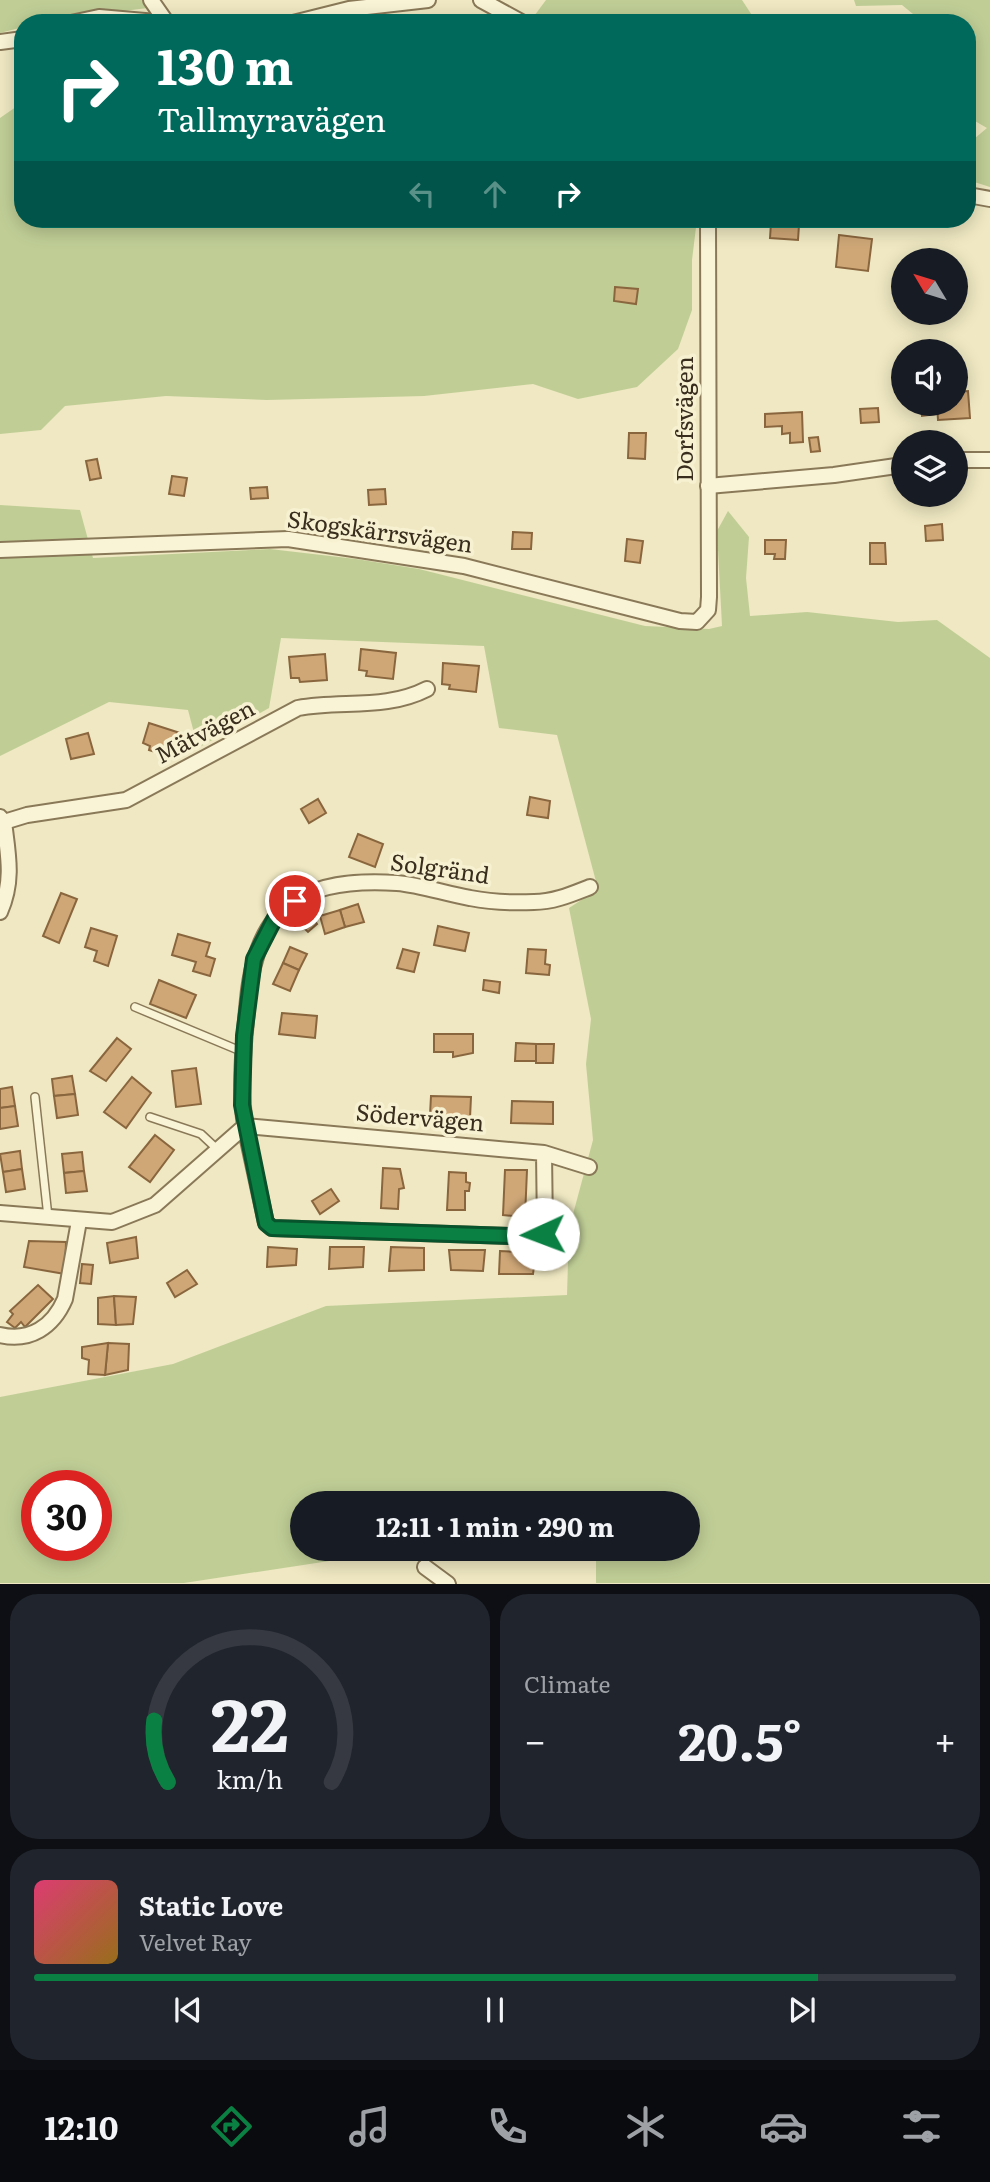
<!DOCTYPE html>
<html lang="en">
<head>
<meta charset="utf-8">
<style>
  :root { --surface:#171b24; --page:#20242c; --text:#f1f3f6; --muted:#9ea1a6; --line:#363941; --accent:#0b8043 }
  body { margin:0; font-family:Literata,serif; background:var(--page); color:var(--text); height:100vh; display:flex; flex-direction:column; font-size:26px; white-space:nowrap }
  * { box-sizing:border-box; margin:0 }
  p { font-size:23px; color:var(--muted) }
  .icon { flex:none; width:38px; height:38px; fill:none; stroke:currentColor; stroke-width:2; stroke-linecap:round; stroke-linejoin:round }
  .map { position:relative; height:1584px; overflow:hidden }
  .panel { display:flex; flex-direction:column; gap:10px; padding:10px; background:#0d0f14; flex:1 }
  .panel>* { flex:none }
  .guide { position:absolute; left:14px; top:14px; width:962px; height:214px; border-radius:28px; box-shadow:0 4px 18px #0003; background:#00695c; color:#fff; overflow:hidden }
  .needle { width:46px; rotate:308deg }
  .fabs { position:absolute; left:891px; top:248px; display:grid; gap:14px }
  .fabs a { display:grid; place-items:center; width:77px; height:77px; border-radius:50%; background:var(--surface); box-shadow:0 4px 18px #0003; font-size:35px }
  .speed { position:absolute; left:21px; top:1470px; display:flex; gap:14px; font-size:35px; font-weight:700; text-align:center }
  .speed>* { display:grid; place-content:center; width:91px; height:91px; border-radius:50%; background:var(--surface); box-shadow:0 4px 18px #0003; line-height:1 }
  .speed .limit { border:10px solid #d22; background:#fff; color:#111 }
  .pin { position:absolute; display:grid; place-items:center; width:60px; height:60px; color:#fff; margin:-30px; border:4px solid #fff; border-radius:50%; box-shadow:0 2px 7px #0007 }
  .me { position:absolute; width:77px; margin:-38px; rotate:268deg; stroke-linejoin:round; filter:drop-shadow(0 0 5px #0008) }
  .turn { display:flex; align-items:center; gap:24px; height:147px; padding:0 28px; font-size:32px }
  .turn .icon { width:91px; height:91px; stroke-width:2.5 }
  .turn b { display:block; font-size:49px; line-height:60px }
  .lanes { display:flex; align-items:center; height:66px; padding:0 28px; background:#0003; justify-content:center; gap:35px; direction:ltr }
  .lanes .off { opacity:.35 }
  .big { font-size:52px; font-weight:700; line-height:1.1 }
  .panel .card { flex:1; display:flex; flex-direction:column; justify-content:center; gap:10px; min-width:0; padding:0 24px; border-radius:28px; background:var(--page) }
  .panel .dial { align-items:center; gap:0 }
  .dial svg { height:182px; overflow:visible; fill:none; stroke:var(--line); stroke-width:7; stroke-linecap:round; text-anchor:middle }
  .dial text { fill:var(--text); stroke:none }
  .song { display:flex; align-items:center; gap:21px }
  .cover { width:84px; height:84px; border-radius:10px; background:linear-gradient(135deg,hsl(340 70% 55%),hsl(40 70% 35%)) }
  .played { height:7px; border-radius:4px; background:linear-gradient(90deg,var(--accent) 85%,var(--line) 85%) }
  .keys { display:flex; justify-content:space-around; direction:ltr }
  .heat { display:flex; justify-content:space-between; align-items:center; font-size:38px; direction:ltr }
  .panel .tiles { flex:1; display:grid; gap:10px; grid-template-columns:1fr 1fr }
  .card:last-child { grid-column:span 2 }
  .trip { position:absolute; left:290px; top:1491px; width:410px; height:70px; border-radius:35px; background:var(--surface); box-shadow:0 4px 18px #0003; font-weight:700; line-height:70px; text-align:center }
  .menu { display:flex; height:112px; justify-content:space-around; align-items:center; background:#090b0e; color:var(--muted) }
  .menu .icon { width:49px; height:49px }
  .menu .current { color:var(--accent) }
  .menu b { font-size:32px; color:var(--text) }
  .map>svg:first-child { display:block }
  .green { fill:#c0ce96; fill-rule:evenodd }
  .building { fill:#cfa777; stroke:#8a663e; stroke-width:2 }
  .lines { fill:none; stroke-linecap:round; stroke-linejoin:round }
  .service-casing { stroke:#8a7958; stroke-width:10 }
  .minor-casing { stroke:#8a7958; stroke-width:18 }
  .service { stroke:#faf4d6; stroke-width:7 }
  .minor { stroke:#faf4d6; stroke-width:14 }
  .route-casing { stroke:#07532c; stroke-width:18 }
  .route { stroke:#0b8043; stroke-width:12 }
  .labels { text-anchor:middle; stroke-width:7; stroke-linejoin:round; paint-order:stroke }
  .street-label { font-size:23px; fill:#392e1d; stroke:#f7f1d2 }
</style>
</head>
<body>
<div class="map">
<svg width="990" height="1584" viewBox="0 0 990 1584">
  <rect width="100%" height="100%" fill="#efe8c2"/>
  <g class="green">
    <path d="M0,0H153L148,8L23,23V27L0,33Z"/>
    <path d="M546,0H742L757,23H529Z"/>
    <path d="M854,0H990V187L968,180V144L987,128L968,117V23H924L902,5L856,6Z"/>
    <path d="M23,102V219H697L692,260V310L678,349L637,387L578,399L533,384L424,396L267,400L166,396L65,406L41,430L0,434V118Z"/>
    <path d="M0,505L80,510L93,558L270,549L356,559L419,569L645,626L709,629L722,626L717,531L728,511L749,537L746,578L750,616L807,612L898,622L937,620L990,658V1583H596V1549H688V1503H303V1549H408L184,1583H0V1397L173,1364L326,1306L567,1295L569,1229L593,1140L586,1064L591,1019L569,908L598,889L557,735L499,728L484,646L281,638L269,708L198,748L188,710L109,702L0,756ZM37,1486H96V1545H37Z"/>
  </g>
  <g class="building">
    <path d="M771,223L799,225L798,240L770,238Z"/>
    <path d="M839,235L872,239L868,271L836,267Z"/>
    <path d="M615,287L638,289L636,304L614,301Z"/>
    <path d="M968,391L970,418L938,420L937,404H956V392Z"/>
    <path d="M921,404H937L938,414L922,416Z"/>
    <path d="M878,408L879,422L861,423L860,409Z"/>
    <path d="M802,412L803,442L790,443V433L782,434V426L765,427V414Z"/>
    <path d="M629,433H646L645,459L628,458Z"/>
    <path d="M818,437L820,451L811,452L809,438Z"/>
    <path d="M97,459L101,478L90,480L86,461Z"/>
    <path d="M172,476L187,478L184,496L169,494Z"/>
    <path d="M267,487L268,498L251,499L250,488Z"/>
    <path d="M385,489L386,504L369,505L368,490Z"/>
    <path d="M942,524L943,540L926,541L925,526Z"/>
    <path d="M513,532L532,533L531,549H512Z"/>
    <path d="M627,539L643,541L640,563L625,561Z"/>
    <path d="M765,540H786L785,559H774L775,554H765Z"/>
    <path d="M870,543H885L886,564H870Z"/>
    <path d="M361,649L396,653L393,679L366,676L367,671L359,670Z"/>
    <path d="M325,654L327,680L300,682L299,678H291L289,657Z"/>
    <path d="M443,663L479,666L476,692L449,689L450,685L442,684Z"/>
    <path d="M149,723L183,734L175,758L149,750L150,746L143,743Z"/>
    <path d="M88,733L94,754L71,759L66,739Z"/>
    <path d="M530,797L550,801L548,818L527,815Z"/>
    <path d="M318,799L326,813L309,823L301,809Z"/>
    <path d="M358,834L383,844L375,867L349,857Z"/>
    <path d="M61,893L77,899L59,943L43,936Z"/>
    <path d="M358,904L364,922L345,927L340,910Z"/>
    <path d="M340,910L345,927L325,934L320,916Z"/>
    <path d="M313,918L317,924L308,932L303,927Z"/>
    <path d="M438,926L469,933L465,951L434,945Z"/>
    <path d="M91,928L117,936L108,966L94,961L97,951L85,947Z"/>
    <path d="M178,934L210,943L206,956L215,959L210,976L193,971L196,962L172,955Z"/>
    <path d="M290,947L307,954L299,970L283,963Z"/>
    <path d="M403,949L419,953L414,972L397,968Z"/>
    <path d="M528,949L546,950L545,964L550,965L549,975L526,973Z"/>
    <path d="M283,963L299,970L290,991L273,984Z"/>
    <path d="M159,980L196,995L186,1018L150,1004Z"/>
    <path d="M484,980L500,982L499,993L483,990Z"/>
    <path d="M282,1013L317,1016L315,1038L279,1034Z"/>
    <path d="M434,1034H473V1053L453,1057V1052H434Z"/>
    <path d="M117,1038L131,1049L106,1081L90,1071Z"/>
    <path d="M516,1043L536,1044V1061H515Z"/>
    <path d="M536,1044H554L553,1063H536Z"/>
    <path d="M196,1068L201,1104L176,1107L172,1071Z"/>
    <path d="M72,1076L75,1094L54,1096L52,1079Z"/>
    <path d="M132,1077L151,1093L126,1128L104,1112Z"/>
    <path d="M12,1087L15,1106L0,1108V1089Z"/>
    <path d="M75,1094L78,1115L57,1118L54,1096Z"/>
    <path d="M431,1096L471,1097L470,1118L451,1121L452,1116L430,1115Z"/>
    <path d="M512,1101L553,1102V1124L511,1123Z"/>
    <path d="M15,1106L18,1126L0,1129V1108Z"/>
    <path d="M155,1135L174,1150L150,1182L129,1167Z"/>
    <path d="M20,1151L22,1169L3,1172L0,1154Z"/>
    <path d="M82,1152L84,1171L64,1173L62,1154Z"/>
    <path d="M383,1168L400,1169L404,1188L399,1189L398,1209L381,1208Z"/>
    <path d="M22,1169L25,1189L6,1192L3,1172Z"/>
    <path d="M505,1170H527L525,1217L503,1215Z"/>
    <path d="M84,1171L87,1191L66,1193L64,1173Z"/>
    <path d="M449,1172L466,1173V1182L470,1183L469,1191H465V1210H447Z"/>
    <path d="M331,1189L339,1201L320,1214L312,1201Z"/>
    <path d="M136,1237L138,1258L110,1263L107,1243Z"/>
    <path d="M29,1241L66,1242L65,1274L24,1267Z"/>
    <path d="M268,1247L297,1249L296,1265L267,1267Z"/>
    <path d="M330,1247H364L363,1267L329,1269Z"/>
    <path d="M391,1247L424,1248V1270L389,1271Z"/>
    <path d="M449,1250H485L483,1271L451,1270Z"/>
    <path d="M500,1251L536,1253L533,1274H499Z"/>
    <path d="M82,1264L93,1265L91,1284L80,1283Z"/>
    <path d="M187,1270L197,1284L175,1297L167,1283Z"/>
    <path d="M38,1285L53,1299L25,1327L21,1322L15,1328L7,1322L13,1314L10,1311Z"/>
    <path d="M114,1296L116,1325L98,1324V1298Z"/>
    <path d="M114,1296L136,1297L133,1324L116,1325Z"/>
    <path d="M108,1343L129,1344L128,1370L105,1375Z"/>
    <path d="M108,1343L105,1375L88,1374L89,1360L82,1358V1347Z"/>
  </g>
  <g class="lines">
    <defs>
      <g id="service">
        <path d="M135,1007L243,1052"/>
        <path d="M35,1097L48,1217"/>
        <path d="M150,1117L201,1134L217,1149"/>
      </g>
      <g id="minor">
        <path d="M151,0L167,23"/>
        <path d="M481,0L523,23"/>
        <path d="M71,23L99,17L168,23"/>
        <path d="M293,23L349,9L428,0"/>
        <path d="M0,42L23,39"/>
        <path d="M968,195L990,199"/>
        <path d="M956,460H990"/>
        <path d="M708,486L834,475L903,465"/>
        <path d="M0,550L288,539L464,566L680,621L697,622L708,610L709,597L708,219"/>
        <path d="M0,817L4,822C8,854 14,881 0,912"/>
        <path d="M4,822L27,815L126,800L298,708C342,700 386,710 427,689"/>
        <path d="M544,1153L545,1230L539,1237L272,1228L266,1223L245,1126L544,1153L589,1167"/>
        <path d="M0,1213L112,1222L155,1205L245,1126C239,1084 244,1041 248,999C257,903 306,877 397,883C421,885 446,894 470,898C491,902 513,903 534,902C554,902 572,894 590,887"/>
        <path d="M0,1335C30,1342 53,1327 65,1299L79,1221"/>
        <path d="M425,1567L448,1584"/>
      </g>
    </defs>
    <use href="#service" class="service-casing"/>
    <use href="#minor" class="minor-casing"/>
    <use href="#service" class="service"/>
    <use href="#minor" class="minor"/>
  </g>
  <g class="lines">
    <defs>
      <path id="route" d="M295,901L275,918L254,959L244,1036L242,1105L266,1223L272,1228L540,1237L543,1234"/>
    </defs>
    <use href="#route" class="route-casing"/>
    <use href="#route" class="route"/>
  </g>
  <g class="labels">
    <g class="street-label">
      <text transform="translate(685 419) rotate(-90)" y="8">Dorfsvägen</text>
      <text transform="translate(380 532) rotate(8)" y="8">Skogskärrsvägen</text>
      <text transform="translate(205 732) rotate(-28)" y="8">Mätvägen</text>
      <text transform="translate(440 869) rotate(8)" y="8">Solgränd</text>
      <text transform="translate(420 1118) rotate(5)" y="8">Södervägen</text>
    </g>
  </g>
</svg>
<div class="fabs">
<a><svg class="needle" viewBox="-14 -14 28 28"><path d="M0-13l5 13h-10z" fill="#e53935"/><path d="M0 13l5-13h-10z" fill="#9ea1a6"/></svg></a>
<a><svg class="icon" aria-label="sound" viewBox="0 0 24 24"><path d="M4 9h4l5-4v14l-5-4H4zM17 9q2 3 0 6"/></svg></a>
<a><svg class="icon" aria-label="layers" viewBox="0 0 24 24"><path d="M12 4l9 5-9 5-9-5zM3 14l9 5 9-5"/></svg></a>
</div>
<div class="speed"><div class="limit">30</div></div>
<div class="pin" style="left:295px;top:901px;background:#d93025"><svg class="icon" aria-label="arrive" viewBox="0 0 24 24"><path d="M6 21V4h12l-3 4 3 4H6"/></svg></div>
<svg class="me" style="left:543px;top:1234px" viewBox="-20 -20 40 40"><circle r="19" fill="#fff"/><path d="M0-13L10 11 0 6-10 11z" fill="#0b8043"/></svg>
<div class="trip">12:11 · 1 min · 290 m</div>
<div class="guide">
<div class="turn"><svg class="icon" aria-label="right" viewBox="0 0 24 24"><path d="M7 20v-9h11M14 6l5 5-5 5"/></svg><div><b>130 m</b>Tallmyravägen</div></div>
<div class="lanes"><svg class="icon off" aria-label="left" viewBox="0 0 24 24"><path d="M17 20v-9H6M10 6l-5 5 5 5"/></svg><svg class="icon off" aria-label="ahead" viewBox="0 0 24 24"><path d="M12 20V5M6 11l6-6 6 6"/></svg><svg class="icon" aria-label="right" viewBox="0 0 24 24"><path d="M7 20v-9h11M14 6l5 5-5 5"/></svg></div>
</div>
</div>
<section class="panel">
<div class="tiles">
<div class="card dial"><svg viewBox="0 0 100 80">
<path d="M14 69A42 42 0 1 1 86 69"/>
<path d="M14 69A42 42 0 0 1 8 42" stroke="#0b8043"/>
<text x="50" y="56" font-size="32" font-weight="700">22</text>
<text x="50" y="72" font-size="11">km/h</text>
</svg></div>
<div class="card"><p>Climate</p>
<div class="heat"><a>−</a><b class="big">20.5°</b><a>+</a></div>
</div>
<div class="card">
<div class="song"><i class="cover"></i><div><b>Static Love</b><p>Velvet Ray</p></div></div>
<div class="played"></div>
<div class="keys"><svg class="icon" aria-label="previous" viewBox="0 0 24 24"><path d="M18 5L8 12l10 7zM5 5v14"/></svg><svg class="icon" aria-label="pause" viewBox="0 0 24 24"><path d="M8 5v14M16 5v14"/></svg><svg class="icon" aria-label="next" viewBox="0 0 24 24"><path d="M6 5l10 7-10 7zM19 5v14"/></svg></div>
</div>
</div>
</section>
<nav class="menu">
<b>12:10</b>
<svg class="icon current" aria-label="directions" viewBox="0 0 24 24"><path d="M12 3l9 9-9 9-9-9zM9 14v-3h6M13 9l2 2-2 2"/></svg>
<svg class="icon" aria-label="music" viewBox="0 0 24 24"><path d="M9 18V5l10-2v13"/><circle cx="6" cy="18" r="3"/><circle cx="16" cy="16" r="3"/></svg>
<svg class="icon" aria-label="phone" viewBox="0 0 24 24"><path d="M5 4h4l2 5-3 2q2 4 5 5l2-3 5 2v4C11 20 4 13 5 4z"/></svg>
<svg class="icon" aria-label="climate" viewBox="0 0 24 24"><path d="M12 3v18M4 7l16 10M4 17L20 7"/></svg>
<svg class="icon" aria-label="car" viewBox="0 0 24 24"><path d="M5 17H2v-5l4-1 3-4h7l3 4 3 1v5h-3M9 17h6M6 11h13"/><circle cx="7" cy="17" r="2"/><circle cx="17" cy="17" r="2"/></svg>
<svg class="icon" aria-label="filters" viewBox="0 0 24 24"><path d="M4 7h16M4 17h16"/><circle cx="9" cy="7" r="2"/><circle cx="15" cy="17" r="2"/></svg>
</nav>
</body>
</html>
